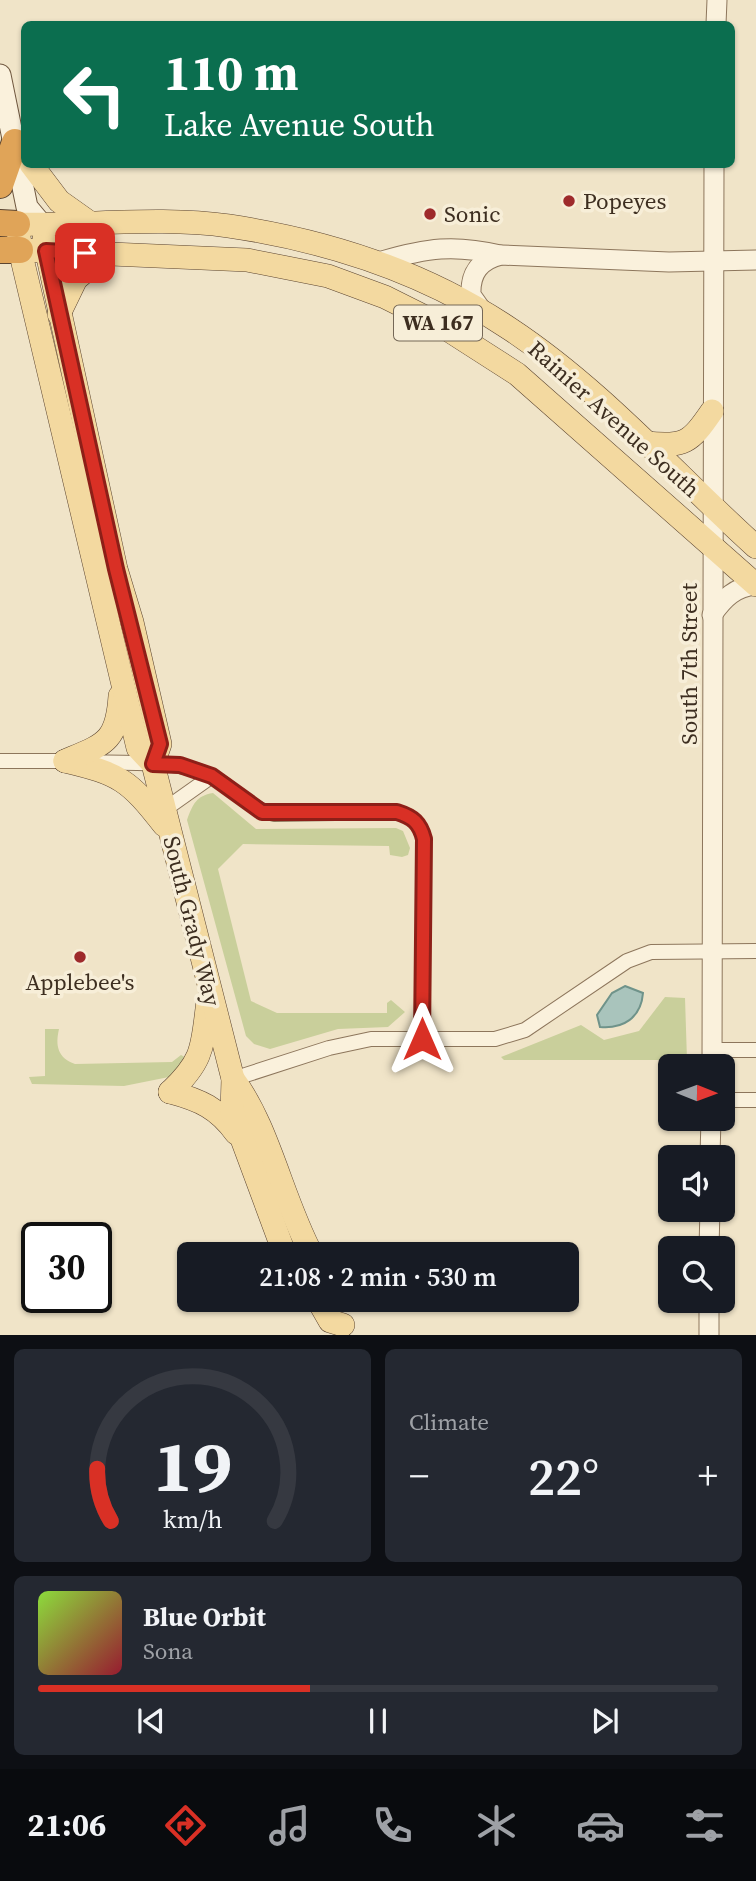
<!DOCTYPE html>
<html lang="en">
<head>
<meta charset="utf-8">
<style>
  :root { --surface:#171b24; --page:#242831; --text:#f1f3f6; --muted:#9ea1a6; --line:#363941; --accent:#d93025 }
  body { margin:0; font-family:"Source Serif 4",serif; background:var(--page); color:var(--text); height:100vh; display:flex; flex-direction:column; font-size:26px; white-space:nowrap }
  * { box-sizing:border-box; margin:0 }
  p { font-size:23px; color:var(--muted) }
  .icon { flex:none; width:38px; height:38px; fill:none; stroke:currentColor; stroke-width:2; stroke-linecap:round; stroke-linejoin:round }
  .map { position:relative; height:1335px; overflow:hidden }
  .sheet { display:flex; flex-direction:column; gap:14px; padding:14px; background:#0d0f14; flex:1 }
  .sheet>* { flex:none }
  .hud { position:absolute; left:21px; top:21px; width:714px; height:147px; border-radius:10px; box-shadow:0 2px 5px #0004; background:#0b6e4f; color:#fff; overflow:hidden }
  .needle { width:46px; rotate:91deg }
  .fabs { position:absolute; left:658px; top:1054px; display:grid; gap:14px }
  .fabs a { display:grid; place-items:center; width:77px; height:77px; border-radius:10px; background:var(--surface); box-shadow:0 2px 5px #0004; font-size:35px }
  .speed { position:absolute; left:21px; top:1222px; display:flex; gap:14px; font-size:35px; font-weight:700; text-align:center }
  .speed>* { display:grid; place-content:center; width:91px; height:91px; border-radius:50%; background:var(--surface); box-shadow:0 2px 5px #0004; line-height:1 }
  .speed .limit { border:4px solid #111; border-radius:10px; background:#fff; color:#111 }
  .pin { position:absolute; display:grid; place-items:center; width:60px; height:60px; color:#fff; margin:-30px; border-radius:14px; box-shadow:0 4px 10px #0006 }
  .me { position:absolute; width:77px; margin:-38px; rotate:0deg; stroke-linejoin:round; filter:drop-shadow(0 0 5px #0008) }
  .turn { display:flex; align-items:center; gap:24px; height:147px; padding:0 28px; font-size:32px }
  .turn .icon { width:91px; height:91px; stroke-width:2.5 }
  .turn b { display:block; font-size:49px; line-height:60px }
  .big { font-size:52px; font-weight:600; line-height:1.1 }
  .sheet .widget { flex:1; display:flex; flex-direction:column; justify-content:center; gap:10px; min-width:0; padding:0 24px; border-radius:10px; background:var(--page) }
  .sheet .dial { align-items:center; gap:0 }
  .dial svg { height:182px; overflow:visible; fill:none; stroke:var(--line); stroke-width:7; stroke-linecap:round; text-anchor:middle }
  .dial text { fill:var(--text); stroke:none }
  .song { display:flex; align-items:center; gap:21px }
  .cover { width:84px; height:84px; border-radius:10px; background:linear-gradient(135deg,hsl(90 70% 55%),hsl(350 70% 35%)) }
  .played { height:7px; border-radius:4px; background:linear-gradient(90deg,var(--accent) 40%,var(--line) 40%) }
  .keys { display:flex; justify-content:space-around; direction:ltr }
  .heat { display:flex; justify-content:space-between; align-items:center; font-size:38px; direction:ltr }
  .sheet .tiles { flex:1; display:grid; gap:14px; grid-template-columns:1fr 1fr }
  .widget:last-child { grid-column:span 2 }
  .trip { position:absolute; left:177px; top:1242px; width:402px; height:70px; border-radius:10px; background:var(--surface); box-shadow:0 2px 5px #0004; font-weight:600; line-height:70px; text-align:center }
  .tab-bar { display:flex; height:112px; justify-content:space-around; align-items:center; background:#090b0e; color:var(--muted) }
  .tab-bar .icon { width:49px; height:49px }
  .tab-bar .active { color:var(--accent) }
  .tab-bar b { font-size:32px; color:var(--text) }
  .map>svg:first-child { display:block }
  .green { fill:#c9cf9b }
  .water { fill:#a9c4bc; stroke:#6f938a; stroke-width:2 }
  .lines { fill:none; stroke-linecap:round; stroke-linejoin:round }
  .minor-casing { stroke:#8d765c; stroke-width:16 }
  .tertiary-casing { stroke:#8d765c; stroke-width:21 }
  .secondary-casing { stroke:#6f573f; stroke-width:23 }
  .primary-casing { stroke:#5b4430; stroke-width:24 }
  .motorway-casing { stroke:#5b4430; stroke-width:28 }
  .minor { stroke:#faf1dc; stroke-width:14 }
  .tertiary { stroke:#faf1dc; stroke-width:19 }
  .secondary { stroke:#faf1dc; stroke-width:21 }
  .primary { stroke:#f3d9a0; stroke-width:23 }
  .motorway { stroke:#e0a458; stroke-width:26 }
  .route-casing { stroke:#8d1f18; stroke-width:18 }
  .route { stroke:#d93025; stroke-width:12 }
  .poi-dot { fill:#9e2a2b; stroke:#f7eed8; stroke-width:2.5 }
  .labels { text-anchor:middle; stroke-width:7; stroke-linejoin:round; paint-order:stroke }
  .shield { fill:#f7eed8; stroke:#756857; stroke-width:2 }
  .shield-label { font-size:21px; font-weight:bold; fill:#3d2e20 }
  .poi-label { font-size:23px; fill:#3d2e20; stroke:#f7eed8; text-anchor:start }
  .street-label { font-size:23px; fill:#3d2e20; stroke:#f7eed8 }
</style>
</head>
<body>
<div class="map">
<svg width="756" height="1335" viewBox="0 0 756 1335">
  <rect width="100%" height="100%" fill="#f0e4c8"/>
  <g class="green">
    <path d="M213,793L256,829L396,828L403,831L410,848L408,855L402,857L390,855L389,846L243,844L218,869L251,1001L277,1013H387V1003L391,1000L405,1012L388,1027L338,1029L270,1049L254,1044L246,1036L187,820C193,804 196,796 213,793Z"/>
    <path d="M665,997L685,998L687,1060H504L501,1057L581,1025L604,1040L639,1031Z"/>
    <path d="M45,1029H59C55,1046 58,1058 75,1064L172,1062L181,1055L192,1061L169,1077L124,1086L32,1084L29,1077L45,1076Z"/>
  </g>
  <path class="water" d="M625,986L643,993C641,1018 623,1029 600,1027L597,1015L612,993Z"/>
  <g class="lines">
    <defs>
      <g id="minor">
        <path d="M0,761H70"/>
        <path d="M94,762C132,764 173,759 209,775C233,786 248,809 274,814L397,812C413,816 420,823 424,839L422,1039"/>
        <path d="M164,810L212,776"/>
        <path d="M712,1050H756"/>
        <path d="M233,1079L329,1048L371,1039H495L525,1030L627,961L651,952L756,951"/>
        <path d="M723,1100H756"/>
      </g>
      <g id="tertiary">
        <path d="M716,24L717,0"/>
        <path d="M382,261C427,248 454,244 500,255"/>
        <path d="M483,312L471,295C470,273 480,260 501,255L669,262L756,260"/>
        <path d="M712,615C724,598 735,587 756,585"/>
        <path d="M712,1066L714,164"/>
        <path d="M710,1157L711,1118"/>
        <path d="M709,1248L710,1209"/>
        <path d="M709,1335V1300"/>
      </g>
      <path id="secondary" d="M0,75L27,207L42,225"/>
      <g id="primary">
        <path d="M31,164L59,201L90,223"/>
        <path d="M44,239L116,569L132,622L160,744L153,764"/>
        <path d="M20,250L247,260L328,276L385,297L439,324L517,374L756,585"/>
        <path d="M59,314L76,279L107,253"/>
        <path d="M646,443C685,447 690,443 712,411"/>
        <path d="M65,761C120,774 129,780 164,825"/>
        <path d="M65,761C105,744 117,742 120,696"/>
        <path d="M233,1079C269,1127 282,1199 312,1255"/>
        <path d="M170,1092C205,1059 202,1046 208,1001"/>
        <path d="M170,1092C200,1100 218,1108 236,1133"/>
        <path d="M285,1255L232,1112L233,1079L153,764L138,748L23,263L17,224C87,226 159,216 229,226C330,241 425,272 510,329C601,389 675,474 756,547"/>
        <path d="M318,1300L330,1321L343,1325"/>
      </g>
      <g id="motorway">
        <path d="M0,185L15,142"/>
        <path d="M0,223L17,224"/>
        <path d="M0,250H20"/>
      </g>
    </defs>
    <use href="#minor" class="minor-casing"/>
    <use href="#tertiary" class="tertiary-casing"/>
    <use href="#secondary" class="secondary-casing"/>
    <use href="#primary" class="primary-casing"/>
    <use href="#motorway" class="motorway-casing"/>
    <use href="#minor" class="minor"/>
    <use href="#tertiary" class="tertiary"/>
    <use href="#secondary" class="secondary"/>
    <use href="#primary" class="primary"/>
    <use href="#motorway" class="motorway"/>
  </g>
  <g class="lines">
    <defs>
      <path id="route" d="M85,253L46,251L116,569L160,744L153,764L180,765L212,776L262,812H397C413,817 420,823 424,839L422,1039"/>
    </defs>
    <use href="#route" class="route-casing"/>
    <use href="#route" class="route"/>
  </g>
  <g class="poi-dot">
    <circle cx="569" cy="201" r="7"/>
    <circle cx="430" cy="214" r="7"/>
    <circle cx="80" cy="957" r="7"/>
  </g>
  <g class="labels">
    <rect class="shield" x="394" y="305.5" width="88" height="35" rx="5"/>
    <g class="shield-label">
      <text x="438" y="330">WA 167</text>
    </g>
    <g class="poi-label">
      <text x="583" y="209">Popeyes</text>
      <text x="444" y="222">Sonic</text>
      <text x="80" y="990" text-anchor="middle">Applebee's</text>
    </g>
    <g class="street-label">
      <text transform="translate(614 419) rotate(42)" y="8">Rainier Avenue South</text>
      <text transform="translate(689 664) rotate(-90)" y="8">South 7th Street</text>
      <text transform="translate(192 921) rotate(76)" y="8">South Grady Way</text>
    </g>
  </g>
</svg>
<div class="fabs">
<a><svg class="needle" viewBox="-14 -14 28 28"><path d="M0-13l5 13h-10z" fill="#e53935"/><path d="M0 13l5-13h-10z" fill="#9ea1a6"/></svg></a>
<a><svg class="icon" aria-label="sound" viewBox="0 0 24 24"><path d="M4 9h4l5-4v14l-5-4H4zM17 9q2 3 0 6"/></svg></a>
<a><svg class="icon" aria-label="search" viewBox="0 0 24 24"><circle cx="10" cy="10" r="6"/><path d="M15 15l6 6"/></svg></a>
</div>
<div class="speed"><div class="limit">30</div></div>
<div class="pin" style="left:85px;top:253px;background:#d93025"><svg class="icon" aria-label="arrive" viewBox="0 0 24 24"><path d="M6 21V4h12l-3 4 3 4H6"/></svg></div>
<svg class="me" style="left:422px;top:1039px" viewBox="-20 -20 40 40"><path d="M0-17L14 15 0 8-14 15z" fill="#d93025" stroke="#fff" stroke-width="4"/></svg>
<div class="trip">21:08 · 2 min · 530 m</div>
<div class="hud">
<div class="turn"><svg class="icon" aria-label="left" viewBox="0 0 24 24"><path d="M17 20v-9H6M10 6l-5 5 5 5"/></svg><div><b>110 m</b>Lake Avenue South</div></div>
</div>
</div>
<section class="sheet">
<div class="tiles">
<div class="widget dial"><svg viewBox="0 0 100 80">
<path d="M14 69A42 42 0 1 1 86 69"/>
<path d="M14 69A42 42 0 0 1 8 46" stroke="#d93025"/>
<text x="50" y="56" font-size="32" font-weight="700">19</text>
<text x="50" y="72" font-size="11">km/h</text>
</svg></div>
<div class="widget"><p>Climate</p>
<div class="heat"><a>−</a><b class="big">22°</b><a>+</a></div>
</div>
<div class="widget">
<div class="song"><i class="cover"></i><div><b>Blue Orbit</b><p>Sona</p></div></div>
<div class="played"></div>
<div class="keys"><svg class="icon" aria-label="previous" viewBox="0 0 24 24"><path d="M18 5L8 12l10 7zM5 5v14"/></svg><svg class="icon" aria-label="pause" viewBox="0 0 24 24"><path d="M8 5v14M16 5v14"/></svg><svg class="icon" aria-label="next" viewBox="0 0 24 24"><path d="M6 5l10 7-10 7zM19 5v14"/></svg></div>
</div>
</div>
</section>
<nav class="tab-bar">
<b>21:06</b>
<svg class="icon active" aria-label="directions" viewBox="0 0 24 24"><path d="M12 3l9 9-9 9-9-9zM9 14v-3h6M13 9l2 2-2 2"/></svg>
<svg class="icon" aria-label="music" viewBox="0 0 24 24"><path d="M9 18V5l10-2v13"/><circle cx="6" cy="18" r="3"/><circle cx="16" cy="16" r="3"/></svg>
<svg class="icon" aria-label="phone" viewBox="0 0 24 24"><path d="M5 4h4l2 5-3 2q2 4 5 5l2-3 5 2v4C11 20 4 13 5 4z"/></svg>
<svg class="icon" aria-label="climate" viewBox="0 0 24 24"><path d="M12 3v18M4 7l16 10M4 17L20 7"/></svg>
<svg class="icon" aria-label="car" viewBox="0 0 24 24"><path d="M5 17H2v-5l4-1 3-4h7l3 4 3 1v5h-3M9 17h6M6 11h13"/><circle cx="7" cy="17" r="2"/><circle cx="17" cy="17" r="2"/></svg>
<svg class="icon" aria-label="filters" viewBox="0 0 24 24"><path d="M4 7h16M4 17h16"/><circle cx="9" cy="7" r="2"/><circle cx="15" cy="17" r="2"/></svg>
</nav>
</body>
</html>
